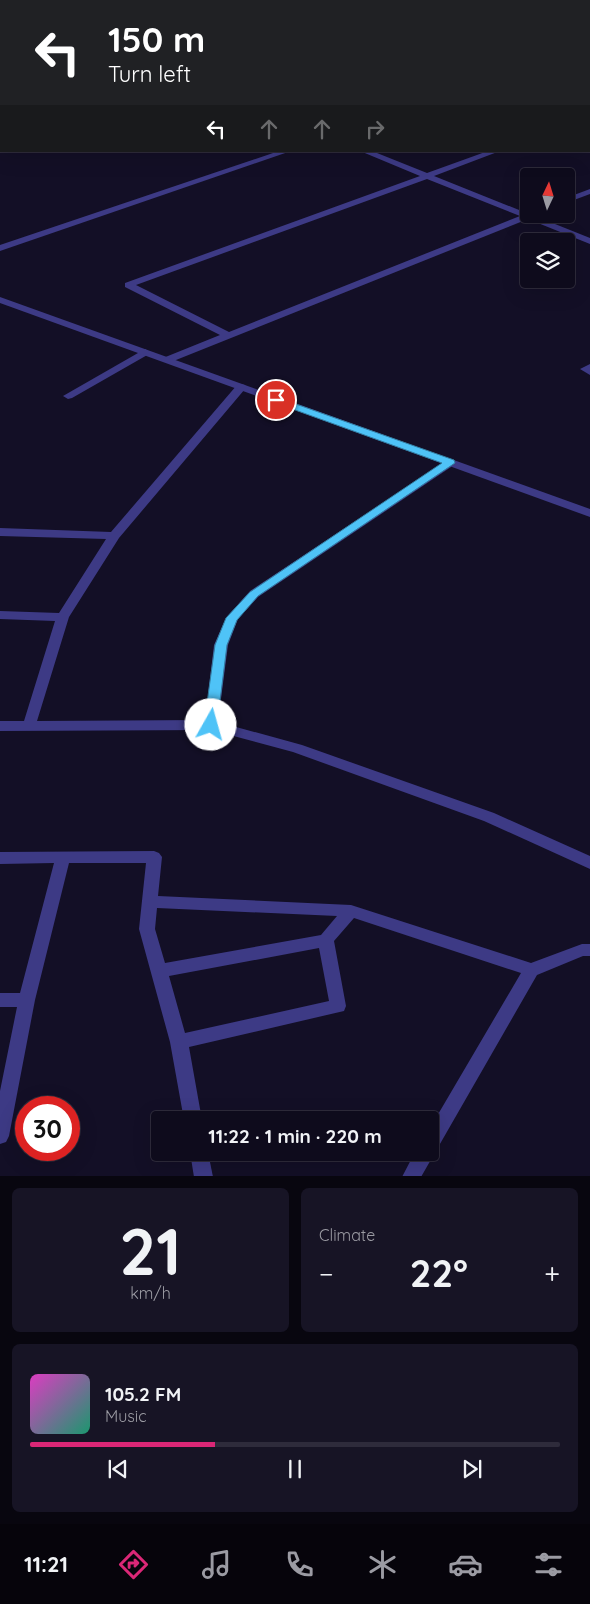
<!DOCTYPE html>
<html lang="en">
<head>
<meta charset="utf-8">
<style>
  :root { --surface:#0e0b1c; --page:#171425; --text:#f1f3f6; --muted:#9b9ba3; --line:#2e2b3b; --accent:#db2777 }
  body { margin:0; font-family:Quicksand,sans-serif; background:var(--page); color:var(--text); height:100vh; display:flex; flex-direction:column; font-size:19px; white-space:nowrap }
  * { box-sizing:border-box; margin:0 }
  p { font-size:16px; color:var(--muted) }
  .icon { flex:none; width:28px; height:28px; fill:none; stroke:currentColor; stroke-width:2; stroke-linecap:round; stroke-linejoin:round }
  .map { position:relative; height:1176px; overflow:hidden }
  .side { display:flex; flex-direction:column; gap:12px; padding:12px; background:#08060f; flex:1 }
  .side>* { flex:none }
  .banner { position:absolute; left:0px; top:0px; width:590px; height:152px; box-shadow:0 5px 20px #0002,0 0 0 1px var(--line); background:#202124; color:#fff; overflow:hidden }
  .needle { width:32px; rotate:4deg }
  .controls { position:absolute; left:520px; top:168px; display:grid; gap:10px }
  .controls a { display:grid; place-items:center; width:55px; height:55px; border-radius:5px; background:var(--surface); box-shadow:0 5px 20px #0002,0 0 0 1px var(--line); font-size:25px }
  .speed { position:absolute; left:15px; top:1096px; display:flex; gap:10px; font-size:25px; font-weight:700; text-align:center }
  .speed>* { display:grid; place-content:center; width:65px; height:65px; border-radius:50%; background:var(--surface); box-shadow:0 5px 20px #0002,0 0 0 1px var(--line); line-height:1 }
  .speed .limit { border:8px solid #d22; background:#fff; color:#111 }
  .pin { position:absolute; display:grid; place-items:center; width:42px; height:42px; color:#fff; margin:-21px; border:2px solid #fff; border-radius:50%; box-shadow:0 1px 5px #0007 }
  .me { position:absolute; width:55px; margin:-28px; rotate:7deg; stroke-linejoin:round; filter:drop-shadow(0 0 4px #0008) }
  .turn { display:flex; align-items:center; gap:18px; height:105px; padding:0 25px; font-size:22px }
  .turn .icon { width:65px; height:65px; stroke-width:2.5 }
  .turn b { display:block; font-size:35px; line-height:42px }
  .lanes { display:flex; align-items:center; height:48px; padding:0 25px; background:#0003; justify-content:center; gap:25px; direction:ltr }
  .lanes .off { opacity:.35 }
  .big { font-size:38px; font-weight:800; line-height:1.1 }
  .side .widget { flex:1; display:flex; flex-direction:column; justify-content:center; gap:8px; min-width:0; padding:0 18px; border-radius:8px; background:var(--page) }
  .side .dial { align-items:center; gap:0 }
  .dial b { font-size:65px; line-height:1 }
  .song { display:flex; align-items:center; gap:15px }
  .cover { width:60px; height:60px; border-radius:8px; background:linear-gradient(135deg,hsl(310 70% 55%),hsl(160 70% 35%)) }
  .played { height:5px; border-radius:2px; background:linear-gradient(90deg,var(--accent) 35%,var(--line) 35%) }
  .keys { display:flex; justify-content:space-around; direction:ltr }
  .heat { display:flex; justify-content:space-between; align-items:center; font-size:28px; direction:ltr }
  .side .tiles { flex:1; display:grid; gap:12px; grid-template-columns:1fr 1fr }
  .widget:last-child { grid-column:span 2 }
  .trip { position:absolute; left:151px; top:1111px; width:288px; height:50px; border-radius:5px; background:var(--surface); box-shadow:0 5px 20px #0002,0 0 0 1px var(--line); font-weight:800; line-height:50px; text-align:center }
  .menu { display:flex; height:80px; justify-content:space-around; align-items:center; background:#06040b; color:var(--muted) }
  .menu .icon { width:35px; height:35px }
  .menu .selected { color:var(--accent) }
  .menu b { font-size:22px; color:var(--text) }
  .map>svg:first-child { display:block }
  .lines { fill:none; stroke-linecap:round; stroke-linejoin:round }
  .minor { fill:#3d3a85; fill-rule:evenodd }
  .tertiary { fill:#3d3a85; fill-rule:evenodd }
  .route { fill:#4fc3f7; stroke:#337fa1 }
</style>
</head>
<body>
<div class="map">
<svg width="590" height="1177" viewBox="0 0 590 1177">
  <rect width="100%" height="100%" fill="#130f26"/>
  <g class="lines">
    <g class="minor">
      <rect x="0" y="45" width="1" height="5"/>
      <rect x="0" y="89" width="1" height="4"/>
      <rect x="589" y="115" width="1" height="4"/>
      <path d="M279,151H291L0,251V245Z"/>
      <path d="M360,151H372L427,173L488,151H500L434,176L529,214H537L535,216L590,238V244L528,219L171,362H163V358L220,335L125,287V283L420,176ZM427,179L520,216L229,332L136,285Z"/>
      <path d="M590,189V194L566,203V198Z"/>
      <path d="M145,349L150,352L149,354L72,398L68,399L63,396Z"/>
      <path d="M590,364V375L580,369Z"/>
      <path d="M241,384L245,385L246,387L245,389L119,538L69,617L37,721L205,720L214,645L226,618L250,591L446,461H454L456,463L454,465L258,597L238,619L228,645L218,722L302,745L494,813L590,856V869L484,821L293,752L211,730L0,731V721H24L55,621L0,619V611L59,613L106,539L0,536V528L111,532L237,385Z"/>
      <path d="M154,851L159,853L162,857L158,896L351,905L531,963L582,944H590V956H583L537,975L421,1177H402L415,1152H430V1128L521,973L354,918L334,941L346,1006L344,1011L189,1047L202,1120H184L170,1042L139,929L146,863H69L35,1000L9,1136L6,1142L0,1144V1091L17,1007H0V993H20L54,863L0,864V852ZM157,908L337,916L321,935L165,963L155,929ZM319,948L329,1001L185,1033L169,976Z"/>
      <path d="M190,1152H208L213,1177H194Z"/>
    </g>
    <path class="tertiary" d="M0,297L590,509V517L0,303Z"/>
  </g>
  <path class="route" d="M276,397L454,460L455,463L258,596L237,620L227,645L217,725L211,730L204,725L215,645L226,618L250,592L442,463L273,402V398Z"/>
</svg>
<div class="controls">
<a><svg class="needle" viewBox="-14 -14 28 28"><path d="M0-13l5 13h-10z" fill="#e53935"/><path d="M0 13l5-13h-10z" fill="#9b9ba3"/></svg></a>
<a><svg class="icon" aria-label="layers" viewBox="0 0 24 24"><path d="M12 4l9 5-9 5-9-5zM3 14l9 5 9-5"/></svg></a>
</div>
<div class="speed"><div class="limit">30</div></div>
<div class="pin" style="left:276px;top:400px;background:#d93025"><svg class="icon" aria-label="arrive" viewBox="0 0 24 24"><path d="M6 21V4h12l-3 4 3 4H6"/></svg></div>
<svg class="me" style="left:211px;top:725px" viewBox="-20 -20 40 40"><circle r="19" fill="#fff"/><path d="M0-13L10 11 0 6-10 11z" fill="#4fc3f7"/></svg>
<div class="trip">11:22 · 1 min · 220 m</div>
<div class="banner">
<div class="turn"><svg class="icon" aria-label="left" viewBox="0 0 24 24"><path d="M17 20v-9H6M10 6l-5 5 5 5"/></svg><div><b>150 m</b>Turn left</div></div>
<div class="lanes"><svg class="icon" aria-label="left" viewBox="0 0 24 24"><path d="M17 20v-9H6M10 6l-5 5 5 5"/></svg><svg class="icon off" aria-label="ahead" viewBox="0 0 24 24"><path d="M12 20V5M6 11l6-6 6 6"/></svg><svg class="icon off" aria-label="ahead" viewBox="0 0 24 24"><path d="M12 20V5M6 11l6-6 6 6"/></svg><svg class="icon off" aria-label="right" viewBox="0 0 24 24"><path d="M7 20v-9h11M14 6l5 5-5 5"/></svg></div>
</div>
</div>
<section class="side">
<div class="tiles">
<div class="widget dial"><b>21</b><p>km/h</p></div>
<div class="widget"><p>Climate</p>
<div class="heat"><a>−</a><b class="big">22°</b><a>+</a></div>
</div>
<div class="widget">
<div class="song"><i class="cover"></i><div><b>105.2 FM</b><p>Music</p></div></div>
<div class="played"></div>
<div class="keys"><svg class="icon" aria-label="previous" viewBox="0 0 24 24"><path d="M18 5L8 12l10 7zM5 5v14"/></svg><svg class="icon" aria-label="pause" viewBox="0 0 24 24"><path d="M8 5v14M16 5v14"/></svg><svg class="icon" aria-label="next" viewBox="0 0 24 24"><path d="M6 5l10 7-10 7zM19 5v14"/></svg></div>
</div>
</div>
</section>
<nav class="menu">
<b>11:21</b>
<svg class="icon selected" aria-label="directions" viewBox="0 0 24 24"><path d="M12 3l9 9-9 9-9-9zM9 14v-3h6M13 9l2 2-2 2"/></svg>
<svg class="icon" aria-label="music" viewBox="0 0 24 24"><path d="M9 18V5l10-2v13"/><circle cx="6" cy="18" r="3"/><circle cx="16" cy="16" r="3"/></svg>
<svg class="icon" aria-label="phone" viewBox="0 0 24 24"><path d="M5 4h4l2 5-3 2q2 4 5 5l2-3 5 2v4C11 20 4 13 5 4z"/></svg>
<svg class="icon" aria-label="climate" viewBox="0 0 24 24"><path d="M12 3v18M4 7l16 10M4 17L20 7"/></svg>
<svg class="icon" aria-label="car" viewBox="0 0 24 24"><path d="M5 17H2v-5l4-1 3-4h7l3 4 3 1v5h-3M9 17h6M6 11h13"/><circle cx="7" cy="17" r="2"/><circle cx="17" cy="17" r="2"/></svg>
<svg class="icon" aria-label="filters" viewBox="0 0 24 24"><path d="M4 7h16M4 17h16"/><circle cx="9" cy="7" r="2"/><circle cx="15" cy="17" r="2"/></svg>
</nav>
</body>
</html>
